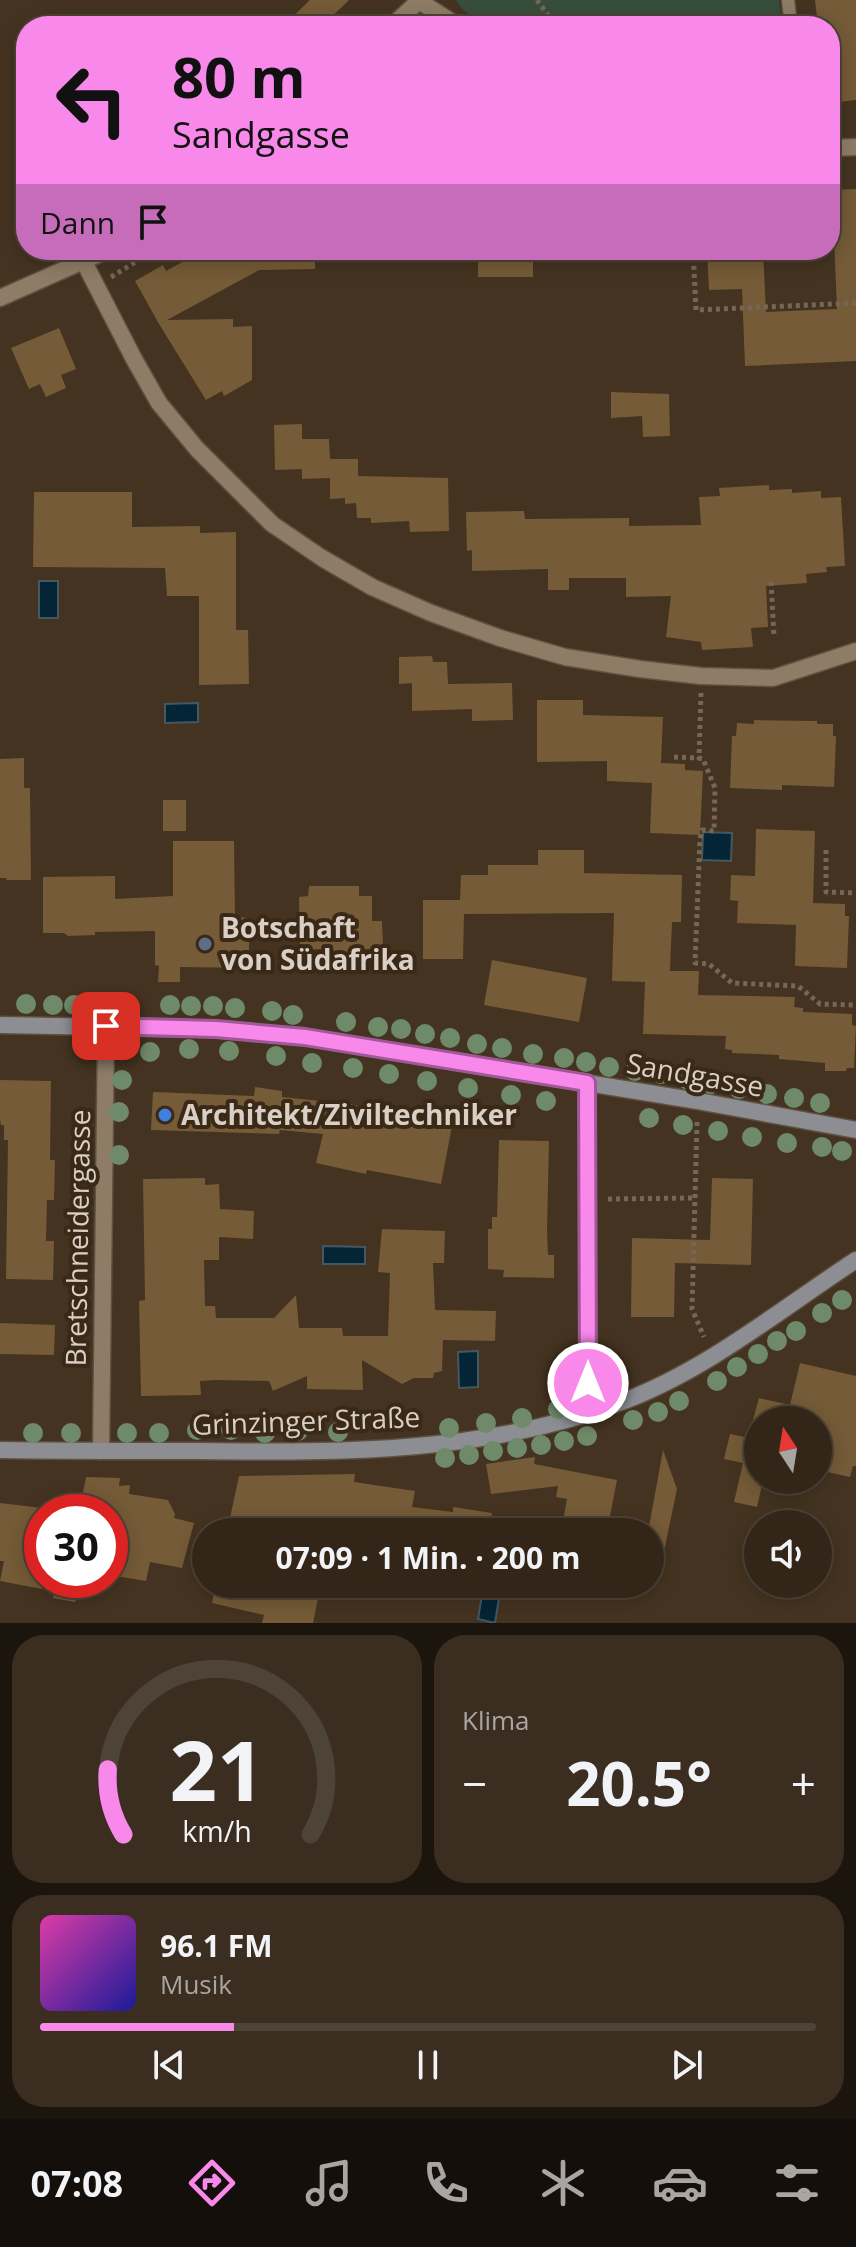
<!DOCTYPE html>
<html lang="de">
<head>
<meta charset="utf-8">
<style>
  :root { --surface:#332618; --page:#3b2e21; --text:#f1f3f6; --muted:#a9a5a2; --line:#4e4337; --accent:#f888ea }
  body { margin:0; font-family:"Open Sans",sans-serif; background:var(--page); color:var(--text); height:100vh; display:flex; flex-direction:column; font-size:30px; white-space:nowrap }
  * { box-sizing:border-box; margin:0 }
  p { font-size:26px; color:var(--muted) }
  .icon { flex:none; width:44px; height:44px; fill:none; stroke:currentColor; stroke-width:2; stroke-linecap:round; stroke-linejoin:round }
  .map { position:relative; height:1623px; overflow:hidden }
  .side { display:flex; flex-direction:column; gap:12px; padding:12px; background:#1c150d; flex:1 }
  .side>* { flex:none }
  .banner { position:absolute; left:16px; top:16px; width:824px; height:244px; border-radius:32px; box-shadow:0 4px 20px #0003,0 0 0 2px var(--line); background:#f888ea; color:#111; overflow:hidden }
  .needle { width:52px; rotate:348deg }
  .buttons { position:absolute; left:744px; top:1406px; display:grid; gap:16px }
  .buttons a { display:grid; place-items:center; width:88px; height:88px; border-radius:50%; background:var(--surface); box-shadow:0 4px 20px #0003,0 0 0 2px var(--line); font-size:40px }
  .speed { position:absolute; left:24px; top:1494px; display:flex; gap:16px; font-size:40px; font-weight:700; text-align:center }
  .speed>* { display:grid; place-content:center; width:104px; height:104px; border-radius:50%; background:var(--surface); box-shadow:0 4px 20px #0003,0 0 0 2px var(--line); line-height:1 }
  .speed .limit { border:12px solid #d22; background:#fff; color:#111 }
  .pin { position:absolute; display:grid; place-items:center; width:68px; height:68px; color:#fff; margin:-34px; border-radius:16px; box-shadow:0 4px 12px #0006 }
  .me { position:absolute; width:88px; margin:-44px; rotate:0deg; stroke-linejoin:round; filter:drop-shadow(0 0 6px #0008) }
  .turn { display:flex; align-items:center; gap:28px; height:168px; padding:0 24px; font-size:36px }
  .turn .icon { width:104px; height:104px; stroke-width:2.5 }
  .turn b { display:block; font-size:56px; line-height:68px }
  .then { display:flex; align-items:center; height:76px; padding:0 24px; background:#0003; gap:16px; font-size:30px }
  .big { font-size:60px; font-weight:700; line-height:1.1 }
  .side .widget { flex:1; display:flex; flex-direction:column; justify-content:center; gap:12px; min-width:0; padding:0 28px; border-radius:32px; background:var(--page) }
  .side .dial { align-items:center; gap:0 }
  .dial svg { height:208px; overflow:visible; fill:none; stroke:var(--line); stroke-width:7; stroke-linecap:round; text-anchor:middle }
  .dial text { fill:var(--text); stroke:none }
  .song { display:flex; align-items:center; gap:24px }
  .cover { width:96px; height:96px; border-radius:12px; background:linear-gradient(135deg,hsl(320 70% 55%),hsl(240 70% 35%)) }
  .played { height:8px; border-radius:4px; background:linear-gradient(90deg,var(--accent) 25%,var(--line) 25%) }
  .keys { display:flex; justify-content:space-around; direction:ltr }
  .heat { display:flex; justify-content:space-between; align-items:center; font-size:44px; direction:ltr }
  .side .tiles { flex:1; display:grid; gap:12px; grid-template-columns:1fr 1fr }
  .widget:last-child { grid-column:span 2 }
  .trip { position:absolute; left:192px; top:1518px; width:472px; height:80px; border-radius:40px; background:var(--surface); box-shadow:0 4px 20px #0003,0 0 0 2px var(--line); font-weight:700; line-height:80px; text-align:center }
  .dock { display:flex; height:128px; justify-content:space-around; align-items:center; background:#140f0a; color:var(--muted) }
  .dock .icon { width:56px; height:56px }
  .dock .active { color:var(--accent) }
  .dock b { font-size:36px; color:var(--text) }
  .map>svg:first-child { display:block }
  .green { fill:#384e3d }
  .water { fill:#032536; stroke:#445861; stroke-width:2 }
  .building { fill:#755b37 }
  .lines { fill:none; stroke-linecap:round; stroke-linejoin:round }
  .lane-casing { stroke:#5f5140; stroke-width:15 }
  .street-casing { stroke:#5f5140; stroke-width:19 }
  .secondary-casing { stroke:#5f5140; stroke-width:19 }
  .path { stroke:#756656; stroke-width:5; stroke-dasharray:4 4; stroke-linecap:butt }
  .lane { stroke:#8f7c67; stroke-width:12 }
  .street { stroke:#8f7c67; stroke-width:16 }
  .secondary { stroke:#8d8e93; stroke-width:16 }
  .tree { fill:#6f8a68 }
  .route-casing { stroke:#a15898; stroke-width:20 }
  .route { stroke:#f888ea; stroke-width:14 }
  .service-dot { fill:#5c6f8a; stroke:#392916; stroke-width:3 }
  .shop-dot { fill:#3f7fe0; stroke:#392916; stroke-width:3 }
  .labels { text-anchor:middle; stroke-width:8; stroke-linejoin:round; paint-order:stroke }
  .poi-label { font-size:28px; font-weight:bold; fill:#dacfc4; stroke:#392916; text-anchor:start }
  .street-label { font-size:28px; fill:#dacfc4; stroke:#392916 }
</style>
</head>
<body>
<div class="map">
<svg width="856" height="1623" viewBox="0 0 856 1623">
  <rect width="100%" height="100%" fill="#443320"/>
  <path class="green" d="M456,0H779L782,26H487L462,9Z"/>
  <g class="water">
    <rect x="39" y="581" width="19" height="37"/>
    <path d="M198,703V722L165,723V704Z"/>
    <path d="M703,832L732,833L731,861L702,860Z"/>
    <path d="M323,1246L365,1247V1264H323Z"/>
    <path d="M478,1351V1387L459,1388L458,1352Z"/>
    <path d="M483,1589L500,1592L495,1623L478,1619Z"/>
  </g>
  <g class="building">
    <path d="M310,0H349L322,26H283Z"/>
    <path d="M815,0H856V100L830,103V26H818Z"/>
    <path d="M856,189V361L745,366L742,289L709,290L707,250H763L766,312L837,309L832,190Z"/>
    <path d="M204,250H315V269L259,270L167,320L233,319V327L252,326V380L224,396L222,391L206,400L159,324L135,281L163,265L166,271Z"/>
    <rect x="478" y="250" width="55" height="27"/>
    <path d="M59,328L76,369L61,375L66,388L46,397L40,384L29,389L11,348Z"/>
    <path d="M611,392L669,394L670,436L643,437L642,416L611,418Z"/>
    <path d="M302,424V439H329L330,459H358V476L448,478L449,531L410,532L409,521L371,523V518H357L356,503L345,504V498L330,499V478L302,479V469L275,470L274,425Z"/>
    <path d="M769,485V490L792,489V493L821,491V498L841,497L845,566L826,567L827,572L806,574L807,583L766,586L768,627L751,628L753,647L702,650L701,642L666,637L671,596L626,597V578H569V590H548V569L472,571V550L467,551L466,512L524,511L525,519L629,518V526L701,525L699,497L720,496L719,488Z"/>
    <path d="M34,492H132V527L200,526V533L236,532V630H248L249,684L199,685V596H167L165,568L33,567Z"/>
    <path d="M432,656L433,662H447L448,684L512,683L513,720L472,721V709L412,711V683L399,684V657Z"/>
    <path d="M537,700H583V715L663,717L661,763L685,764V770L703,771L700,835L650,833L652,783L607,781V761L537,762Z"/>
    <path d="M754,720L817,721V724H833V736H836L834,787L782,785V790L730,788L732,736H736L737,723L754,724Z"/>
    <path d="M24,758V788H30L31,880H6L7,878H0V759Z"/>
    <rect x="163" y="800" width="23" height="31"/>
    <path d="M756,829L815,831L813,903L845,904V916H849L847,968L795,966L796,925L737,923L738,901L730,900L731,875L755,876Z"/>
    <path d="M173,841H234L235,917L249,918V968L180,967V982H158L159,966L155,965V931L95,932V935L68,936L64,933H43V877L115,876V899L173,896Z"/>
    <path d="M538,850H584V873L682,875L681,922H672L670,971H699L698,995L795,997L794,1007L803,1008V1012L852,1014V1025L856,1026L854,1068H847L846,1071H825V1063L779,1059V1055L732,1053V1050L725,1049L726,1036L643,1034L645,982L612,981L614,913L464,914L463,959H423V900H460L461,875H488V865H538Z"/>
    <path d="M309,886H359V896H372V921H382L383,945H372V949H349V953H321V949L300,950L299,897L308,896Z"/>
    <path d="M492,960L587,978L579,1022L484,1005Z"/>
    <path d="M0,1080L51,1081L50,1160H55L54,1200H47L46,1241H54L53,1280L6,1279L8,1140H4V1125H1L0,1120Z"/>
    <path d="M255,1087L282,1091V1097L330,1102L331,1100L452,1126L441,1184L367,1170L366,1174L316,1163L323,1134L280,1130L279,1134L151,1130L153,1092L254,1096Z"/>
    <path d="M499,1140L549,1141L547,1230L548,1255H554V1278L503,1277L504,1270L488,1269V1229H492V1217H497Z"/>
    <path d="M205,1178V1185L219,1184L220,1209L254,1211L253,1239L219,1237V1260H204L205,1306H215L216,1318H274L296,1295L299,1328H342L343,1336H388L390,1273L378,1272L382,1229L445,1231L444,1263H433L435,1310L496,1311L495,1341L443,1340L442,1371L434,1373L433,1378H414L402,1384L362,1360L363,1390L307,1389V1376L273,1391L269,1381L215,1380L200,1381L201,1395L141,1396L139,1301L145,1300L143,1179Z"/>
    <path d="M712,1178L753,1179L751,1265L675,1263L674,1317H631L632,1238L710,1240Z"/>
    <path d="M0,1323L55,1325L54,1355L0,1354Z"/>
    <path d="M800,1363L856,1376V1466H853L850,1477L818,1470V1420H753L759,1398L790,1405Z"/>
    <path d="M730,1434L749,1438L750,1435L758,1436V1480H763L757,1507L734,1502L743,1463L724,1459Z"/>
    <path d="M663,1450L677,1489L662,1561L650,1558V1532H648Z"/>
    <path d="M535,1457L534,1464L617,1480L607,1532H561L567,1499L556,1497L558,1486L491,1494L486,1464Z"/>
    <path d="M355,1474L354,1482L415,1491L412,1507L453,1512V1507L492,1513L491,1518L499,1519L498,1532H227L239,1476Z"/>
    <path d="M86,1477L120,1478L119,1486L130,1485L129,1494L168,1500L175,1514L174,1518L194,1523L182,1568L150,1562L146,1581L110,1575V1512H79Z"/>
    <path d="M0,1503L42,1508V1589L0,1581L4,1561H0Z"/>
    <path d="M56,1580H83L75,1602L53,1598Z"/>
    <path d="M216,1584H321L313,1623H262L264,1615L212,1603Z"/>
  </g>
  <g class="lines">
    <defs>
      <path id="lane" d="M788,0L791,26"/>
      <g id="street">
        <path d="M419,1L458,26"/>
        <path d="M392,26L420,0"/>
        <path d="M830,148L856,147"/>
        <path d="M84,262L134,359L159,403L197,449L272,524L322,558L372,587L431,613L500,638L565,657L640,669L701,676L773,678L856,651"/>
        <path d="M0,298L108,250"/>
        <path d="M587,1083L588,1413"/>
        <path d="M101,1451L106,1026"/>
      </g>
      <g id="secondary">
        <path d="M0,1025L216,1029L305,1037L698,1101L856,1130"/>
        <path d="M0,1450C67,1451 133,1451 200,1451C341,1453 490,1453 624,1401C708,1369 781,1309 856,1260"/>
      </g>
    </defs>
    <use href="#lane" class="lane-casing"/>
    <use href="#street" class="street-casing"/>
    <use href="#secondary" class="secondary-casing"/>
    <g class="path">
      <path d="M537,0L550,18"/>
      <path d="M693,250L696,310L856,303"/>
      <path d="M111,277L155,250"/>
      <path d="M771,582L774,636"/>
      <path d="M701,693L699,758L703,759L715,788L714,831L702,830L700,839L695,963L709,964L732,983L798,986L820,1004L856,1005"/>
      <path d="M674,757L699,758"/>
      <path d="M826,850V892L856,893"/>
      <path d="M697,1122L692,1309L704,1337"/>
      <path d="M608,1199L694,1198"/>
    </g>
    <use href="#lane" class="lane"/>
    <use href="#street" class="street"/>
    <use href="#secondary" class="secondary"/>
  </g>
  <g class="tree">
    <circle cx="26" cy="1004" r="10"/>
    <circle cx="97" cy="1004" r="10"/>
    <circle cx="121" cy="1004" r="10"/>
    <circle cx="53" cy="1005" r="10"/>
    <circle cx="74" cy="1005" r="10"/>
    <circle cx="170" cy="1005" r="10"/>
    <circle cx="191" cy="1006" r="10"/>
    <circle cx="213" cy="1006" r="10"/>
    <circle cx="235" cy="1008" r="10"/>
    <circle cx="272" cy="1011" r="10"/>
    <circle cx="293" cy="1015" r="10"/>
    <circle cx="346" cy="1022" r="10"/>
    <circle cx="378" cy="1027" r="10"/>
    <circle cx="401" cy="1029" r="10"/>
    <circle cx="425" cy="1034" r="10"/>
    <circle cx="450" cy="1038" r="10"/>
    <circle cx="477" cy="1044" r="10"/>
    <circle cx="502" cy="1048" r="10"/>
    <circle cx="189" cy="1049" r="10"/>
    <circle cx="229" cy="1051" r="10"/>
    <circle cx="150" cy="1052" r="10"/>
    <circle cx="533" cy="1054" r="10"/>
    <circle cx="276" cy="1056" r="10"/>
    <circle cx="564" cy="1058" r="10"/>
    <circle cx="586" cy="1062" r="10"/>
    <circle cx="312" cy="1063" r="10"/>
    <circle cx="609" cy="1067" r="10"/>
    <circle cx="353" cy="1068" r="10"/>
    <circle cx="635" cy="1071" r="10"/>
    <circle cx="389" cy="1074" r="10"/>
    <circle cx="661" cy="1074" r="10"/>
    <circle cx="122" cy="1080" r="10"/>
    <circle cx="688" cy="1080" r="10"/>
    <circle cx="427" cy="1081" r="10"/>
    <circle cx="711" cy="1084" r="10"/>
    <circle cx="468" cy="1088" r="10"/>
    <circle cx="739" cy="1089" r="10"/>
    <circle cx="767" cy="1094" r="10"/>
    <circle cx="511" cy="1095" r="10"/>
    <circle cx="794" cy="1098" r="10"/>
    <circle cx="546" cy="1101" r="10"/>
    <circle cx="820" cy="1103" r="10"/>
    <circle cx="119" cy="1112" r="10"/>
    <circle cx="649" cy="1118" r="10"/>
    <circle cx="683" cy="1125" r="10"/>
    <circle cx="718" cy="1131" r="10"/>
    <circle cx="752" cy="1137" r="10"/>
    <circle cx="787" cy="1143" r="10"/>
    <circle cx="822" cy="1147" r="10"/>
    <circle cx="842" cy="1151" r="10"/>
    <circle cx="119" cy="1155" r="10"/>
    <circle cx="842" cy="1300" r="10"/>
    <circle cx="822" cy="1313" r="10"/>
    <circle cx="796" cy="1331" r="10"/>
    <circle cx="777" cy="1341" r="10"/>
    <circle cx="758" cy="1354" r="10"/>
    <circle cx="737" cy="1367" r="10"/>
    <circle cx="717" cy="1381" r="10"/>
    <circle cx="679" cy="1401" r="10"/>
    <circle cx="558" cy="1409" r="10"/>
    <circle cx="658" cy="1412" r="10"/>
    <circle cx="522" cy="1418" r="10"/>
    <circle cx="633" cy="1420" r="10"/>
    <circle cx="486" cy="1423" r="10"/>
    <circle cx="449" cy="1428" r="10"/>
    <circle cx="197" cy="1430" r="10"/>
    <circle cx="231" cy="1430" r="10"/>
    <circle cx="298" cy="1431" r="10"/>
    <circle cx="338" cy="1432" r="10"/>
    <circle cx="33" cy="1433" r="10"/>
    <circle cx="71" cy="1433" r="10"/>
    <circle cx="127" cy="1433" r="10"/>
    <circle cx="159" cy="1433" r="10"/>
    <circle cx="265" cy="1433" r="10"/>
    <circle cx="587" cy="1436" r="10"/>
    <circle cx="564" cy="1441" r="10"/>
    <circle cx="541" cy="1445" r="10"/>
    <circle cx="517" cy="1448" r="10"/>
    <circle cx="493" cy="1451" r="10"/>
    <circle cx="469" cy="1455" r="10"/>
    <circle cx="445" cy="1458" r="10"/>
  </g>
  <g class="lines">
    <defs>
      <path id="route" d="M106,1026L216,1029L305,1037L587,1083L588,1383"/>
    </defs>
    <use href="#route" class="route-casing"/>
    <use href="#route" class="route"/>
  </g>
  <circle class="service-dot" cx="205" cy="944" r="8"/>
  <circle class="shop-dot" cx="165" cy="1115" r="8"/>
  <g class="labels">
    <g class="poi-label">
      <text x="221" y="938">Botschaft<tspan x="221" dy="32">von Südafrika</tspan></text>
      <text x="181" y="1125">Architekt/Ziviltechniker</text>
    </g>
    <g class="street-label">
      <text transform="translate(695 1075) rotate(10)" y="10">Sandgasse</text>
      <text transform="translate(78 1238) rotate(-89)" y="10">Bretschneidergasse</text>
      <text transform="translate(306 1421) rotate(-2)" y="10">Grinzinger Straße</text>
    </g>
  </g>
</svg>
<div class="buttons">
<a><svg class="needle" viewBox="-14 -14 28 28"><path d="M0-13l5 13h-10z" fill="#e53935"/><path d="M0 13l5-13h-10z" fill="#a9a5a2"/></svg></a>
<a><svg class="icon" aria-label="sound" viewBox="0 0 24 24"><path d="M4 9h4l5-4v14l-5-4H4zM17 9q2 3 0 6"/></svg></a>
</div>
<div class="speed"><div class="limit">30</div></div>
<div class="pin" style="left:106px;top:1026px;background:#d93025"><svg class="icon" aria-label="arrive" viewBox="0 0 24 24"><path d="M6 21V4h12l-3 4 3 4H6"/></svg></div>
<svg class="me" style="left:588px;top:1383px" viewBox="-20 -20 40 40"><circle r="17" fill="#f888ea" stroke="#fff" stroke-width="3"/><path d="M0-11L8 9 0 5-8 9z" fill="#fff"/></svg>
<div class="trip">07:09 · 1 Min. · 200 m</div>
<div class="banner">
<div class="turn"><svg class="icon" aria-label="left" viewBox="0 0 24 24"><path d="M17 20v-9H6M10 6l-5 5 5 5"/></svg><div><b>80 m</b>Sandgasse</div></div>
<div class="then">Dann<svg class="icon" aria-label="arrive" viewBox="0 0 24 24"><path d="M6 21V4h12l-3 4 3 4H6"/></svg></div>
</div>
</div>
<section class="side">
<div class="tiles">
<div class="widget dial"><svg viewBox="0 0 100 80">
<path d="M14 69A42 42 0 1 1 86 69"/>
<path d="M14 69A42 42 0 0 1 8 44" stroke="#f888ea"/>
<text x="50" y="56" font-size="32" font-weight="700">21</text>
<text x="50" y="72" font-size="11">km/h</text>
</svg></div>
<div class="widget"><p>Klima</p>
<div class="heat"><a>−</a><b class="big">20.5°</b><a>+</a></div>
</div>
<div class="widget">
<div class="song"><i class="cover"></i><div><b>96.1 FM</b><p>Musik</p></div></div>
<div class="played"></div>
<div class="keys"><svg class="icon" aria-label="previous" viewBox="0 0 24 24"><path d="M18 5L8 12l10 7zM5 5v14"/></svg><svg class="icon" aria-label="pause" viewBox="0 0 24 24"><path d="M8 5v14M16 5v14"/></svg><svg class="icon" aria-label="next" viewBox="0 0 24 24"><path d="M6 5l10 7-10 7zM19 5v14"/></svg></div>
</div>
</div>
</section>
<nav class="dock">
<b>07:08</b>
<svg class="icon active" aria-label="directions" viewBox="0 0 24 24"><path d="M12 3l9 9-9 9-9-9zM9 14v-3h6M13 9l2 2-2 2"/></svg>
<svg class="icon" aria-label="music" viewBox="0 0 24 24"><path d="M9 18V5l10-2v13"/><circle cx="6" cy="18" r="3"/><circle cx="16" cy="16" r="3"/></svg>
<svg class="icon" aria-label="phone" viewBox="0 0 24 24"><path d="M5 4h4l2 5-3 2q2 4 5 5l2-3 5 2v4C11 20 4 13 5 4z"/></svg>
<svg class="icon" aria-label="climate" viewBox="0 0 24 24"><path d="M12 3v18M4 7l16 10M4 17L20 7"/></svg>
<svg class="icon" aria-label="car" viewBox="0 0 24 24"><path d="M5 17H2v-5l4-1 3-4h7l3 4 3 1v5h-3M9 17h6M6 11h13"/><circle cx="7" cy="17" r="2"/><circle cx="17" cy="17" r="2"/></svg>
<svg class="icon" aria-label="filters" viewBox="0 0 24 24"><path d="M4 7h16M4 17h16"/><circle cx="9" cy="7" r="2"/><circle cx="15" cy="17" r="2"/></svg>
</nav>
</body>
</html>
